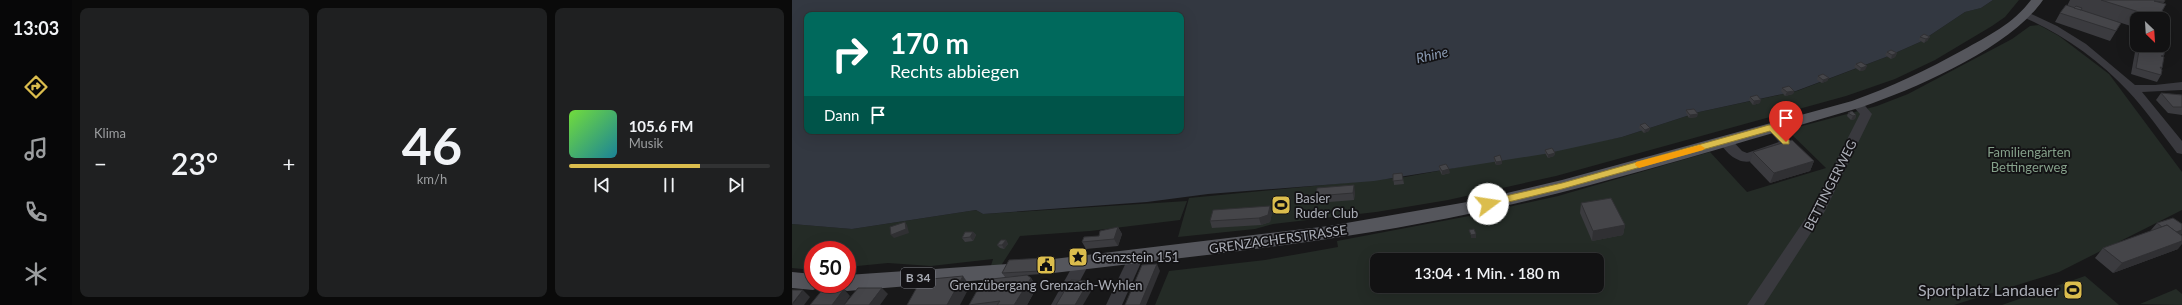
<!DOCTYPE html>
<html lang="de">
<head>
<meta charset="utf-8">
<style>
  :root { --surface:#121213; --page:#1f2021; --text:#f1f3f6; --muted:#9c9ea0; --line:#313233; --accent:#dbbd4d }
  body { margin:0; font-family:Lato,sans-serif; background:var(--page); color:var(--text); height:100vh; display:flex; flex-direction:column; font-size:15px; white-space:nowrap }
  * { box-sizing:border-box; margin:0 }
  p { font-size:13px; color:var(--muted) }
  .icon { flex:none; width:22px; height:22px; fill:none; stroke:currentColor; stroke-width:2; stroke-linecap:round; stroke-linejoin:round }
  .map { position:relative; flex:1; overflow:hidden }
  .side { display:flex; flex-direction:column; gap:8px; padding:8px; background:#0a0a0a; width:720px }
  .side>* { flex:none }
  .top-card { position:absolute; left:12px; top:12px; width:380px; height:122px; border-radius:8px; box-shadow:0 4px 16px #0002,0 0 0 1px var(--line); background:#00695c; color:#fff; overflow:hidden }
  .needle { width:26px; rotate:155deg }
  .buttons { position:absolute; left:1338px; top:12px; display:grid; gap:8px }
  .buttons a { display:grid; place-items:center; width:40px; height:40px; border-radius:8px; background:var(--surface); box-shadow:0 4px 16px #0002,0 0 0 1px var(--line); font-size:20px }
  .speed { position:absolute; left:12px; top:241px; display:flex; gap:8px; font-size:20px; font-weight:700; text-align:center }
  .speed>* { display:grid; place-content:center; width:52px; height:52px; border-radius:50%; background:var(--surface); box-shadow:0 4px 16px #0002,0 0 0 1px var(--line); line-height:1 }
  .speed .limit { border:6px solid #d22; background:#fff; color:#111 }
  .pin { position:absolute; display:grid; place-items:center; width:34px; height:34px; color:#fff; margin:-41px -17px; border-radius:50% 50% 50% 0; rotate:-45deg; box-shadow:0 0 4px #0007 }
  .pin .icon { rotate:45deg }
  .me { position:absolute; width:44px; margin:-22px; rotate:76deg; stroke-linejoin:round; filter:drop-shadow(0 0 3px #0008) }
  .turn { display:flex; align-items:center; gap:14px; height:84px; padding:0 20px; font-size:18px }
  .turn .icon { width:52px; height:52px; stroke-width:2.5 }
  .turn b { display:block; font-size:28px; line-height:34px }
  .then { display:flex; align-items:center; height:38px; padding:0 20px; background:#0003; gap:8px; font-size:15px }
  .big { font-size:30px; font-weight:600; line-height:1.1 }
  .side .card { flex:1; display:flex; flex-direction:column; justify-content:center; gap:6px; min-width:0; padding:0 14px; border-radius:8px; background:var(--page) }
  .side .dial { align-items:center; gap:0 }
  .dial b { font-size:52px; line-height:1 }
  .song { display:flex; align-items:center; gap:12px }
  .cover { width:48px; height:48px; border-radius:6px; background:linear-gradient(135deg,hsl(100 70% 55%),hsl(190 70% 35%)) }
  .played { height:4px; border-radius:2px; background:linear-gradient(90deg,var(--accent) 65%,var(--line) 65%) }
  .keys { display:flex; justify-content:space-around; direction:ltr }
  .heat { display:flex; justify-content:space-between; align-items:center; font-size:22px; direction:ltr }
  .side .tiles { flex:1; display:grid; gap:8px; grid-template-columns:repeat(3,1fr) }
  .trip { position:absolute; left:578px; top:253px; width:234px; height:40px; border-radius:8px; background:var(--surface); box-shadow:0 4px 16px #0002,0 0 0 1px var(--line); font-weight:600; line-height:40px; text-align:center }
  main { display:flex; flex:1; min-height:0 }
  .tab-bar { display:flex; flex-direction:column; width:72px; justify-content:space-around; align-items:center; background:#070708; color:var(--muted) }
  .tab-bar .icon { width:28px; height:28px }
  .tab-bar .active { color:var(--accent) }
  .tab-bar b { font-size:18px; color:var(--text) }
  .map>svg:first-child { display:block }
  .green { fill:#242b26; fill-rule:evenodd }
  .water { fill:#333841; fill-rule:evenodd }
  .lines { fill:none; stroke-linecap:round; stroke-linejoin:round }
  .minor { fill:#39393e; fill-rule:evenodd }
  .major { fill:#55565c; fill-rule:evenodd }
  .wall { fill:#3b3b3f }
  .shaded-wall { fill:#303033 }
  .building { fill:#454549; stroke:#303033 }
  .route { fill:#dbbd4d; stroke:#8e7b32 }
  .slow { fill:#f59e0b }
  .labels { text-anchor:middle; stroke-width:3.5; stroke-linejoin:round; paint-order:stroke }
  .shield { fill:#131214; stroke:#7d7f86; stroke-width:1 }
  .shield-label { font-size:12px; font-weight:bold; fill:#abaeb7 }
  .park-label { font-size:13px; fill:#85a08a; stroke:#131214 }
  .street-label { font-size:13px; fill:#abaeb7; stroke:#131214 }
  .poi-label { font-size:13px; fill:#abaeb7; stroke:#131214; text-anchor:start }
  .water-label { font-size:14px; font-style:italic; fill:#8797ae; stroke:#131214 }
  .near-poi-label { font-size:16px; fill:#abaeb7; stroke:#131214; text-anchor:end }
</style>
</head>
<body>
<main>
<nav class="tab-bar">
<b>13:03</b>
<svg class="icon active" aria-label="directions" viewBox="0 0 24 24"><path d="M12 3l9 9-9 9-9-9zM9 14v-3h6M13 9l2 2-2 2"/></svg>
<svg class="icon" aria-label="music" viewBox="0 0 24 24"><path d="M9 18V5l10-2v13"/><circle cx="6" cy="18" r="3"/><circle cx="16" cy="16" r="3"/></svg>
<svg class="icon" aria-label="phone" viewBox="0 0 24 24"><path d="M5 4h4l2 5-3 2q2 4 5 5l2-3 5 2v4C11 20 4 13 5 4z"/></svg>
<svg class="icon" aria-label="climate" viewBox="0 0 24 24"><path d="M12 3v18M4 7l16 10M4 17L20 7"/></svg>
</nav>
<section class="side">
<div class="tiles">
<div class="card"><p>Klima</p>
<div class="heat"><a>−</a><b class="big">23°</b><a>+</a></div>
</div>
<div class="card dial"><b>46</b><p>km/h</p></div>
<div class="card">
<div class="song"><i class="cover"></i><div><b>105.6 FM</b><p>Musik</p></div></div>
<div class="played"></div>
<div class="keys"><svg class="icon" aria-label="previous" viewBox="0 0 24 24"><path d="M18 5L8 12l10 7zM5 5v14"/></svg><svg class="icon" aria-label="pause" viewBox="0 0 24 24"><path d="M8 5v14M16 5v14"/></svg><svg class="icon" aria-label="next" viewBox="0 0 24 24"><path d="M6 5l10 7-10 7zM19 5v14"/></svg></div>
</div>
</div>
</section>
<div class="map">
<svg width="1390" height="305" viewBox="0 0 1390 305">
  <rect width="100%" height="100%" fill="#181819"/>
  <g class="green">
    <path d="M1201,0H1227L1213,17L1200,26L1143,60L1103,79L1054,96L764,176L656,200L584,212L481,224L463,229L386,237L397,198L613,177L830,137L907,112L1005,91L1094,57L1128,42L1173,12L1189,8Z"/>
    <path d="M1247,25L1267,36L1317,74L1329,90L1390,172V210L1267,272L1162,305H363L377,271L473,260L546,247L545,241L677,216L683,220L687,219L689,213L766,196L918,152L955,192L1034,168L995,130L1085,106L1116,94L1220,39L1238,26ZM585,260H805V286H585Z"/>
    <path d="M395,201L388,220L298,231L228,236L205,272H197L201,259L139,266L96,263L55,267V250H21V270L0,268V224L60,229L184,210L191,214Z"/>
    <path d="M1293,276L1327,305H1210Z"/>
    <path d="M1384,289L1390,294V305L1348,304Z"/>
  </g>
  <path class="water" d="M0,0H1201L1189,8L1173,12L1128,42L1094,57L1004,91L907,112L830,137L752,154L582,181L416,194L355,202L191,214L184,210L60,229L0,224ZM15,15H389V131H15Z"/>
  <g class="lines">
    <g class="minor">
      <path d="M1235,12L1265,26L1294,44L1343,85H1363L1390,82V90L1350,92L1390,141V154L1385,153C1369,132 1354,110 1336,91C1307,60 1270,34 1231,17L1230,15Z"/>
      <path d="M1065,100L1069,101L1080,114L1033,211L972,305H955L1020,209L1068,114L1059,104Z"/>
      <path d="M980,123L984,124L1000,142L996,148L960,161C946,165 933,152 927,141L928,138H938L950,151L955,153L987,142L974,127Z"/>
      <path d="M343,252L348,254L351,258L330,305H314L338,254Z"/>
      <path d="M289,258L294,260L297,264L275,305H259L284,260Z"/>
    </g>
    <g class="major">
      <path d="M1239,0H1251C1218,48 1125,88 1070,107C941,144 812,185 681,213C540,243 396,257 253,274L246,272L244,267L246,262L253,260L537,226L681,201L770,180L1060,101C1099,87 1135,70 1171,50C1196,36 1221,24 1239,0Z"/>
      <path d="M216,264L223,266L225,271L223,276L216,278L55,291L48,288L46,284H55V275Z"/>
      <path d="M0,272L21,274V284H29L28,287L21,290L0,288Z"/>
    </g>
  </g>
  <g class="wall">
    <path d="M1278,0H1373L1371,4H1374L1366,19H1345V28L1289,10L1329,23L1318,41L1263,22L1268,13L1275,6Z"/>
    <path d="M1128,37L1136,40L1132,43L1127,40Z"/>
    <path d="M1371,38L1373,44V45L1372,55L1371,57L1370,68V69L1369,75L1365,82L1339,74L1345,41V45H1371Z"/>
    <path d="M1095,52L1105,53L1103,57L1099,59L1093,55Z"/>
    <path d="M1064,64L1073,70L1068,71L1062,67Z"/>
    <path d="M1026,76L1037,78L1035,81L1030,83L1025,80Z"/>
    <path d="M990,88L1002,91L1001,94L993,96L989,91Z"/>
    <path d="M1369,93L1390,95V115L1376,113L1364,100Z"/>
    <path d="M958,97L968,103L961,105L957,100Z"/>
    <path d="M894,110L905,117L897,118L894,113Z"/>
    <path d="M1056,113L1064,115L1063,119L1059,120L1055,116Z"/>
    <path d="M848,125L858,128L857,131L852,133L847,128Z"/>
    <path d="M753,150L763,153L762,156L756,158L753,153Z"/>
    <path d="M961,152L1022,161L1018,171L978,183L958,162Z"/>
    <path d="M702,157L710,164L704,165L702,160Z"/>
    <path d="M647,166L658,173L650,175L647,169Z"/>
    <path d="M610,173L612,184L602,185L601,174Z"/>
    <path d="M563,192L562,200L525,203L524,196Z"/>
    <path d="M789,203L833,225L831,235L800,241L788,213Z"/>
    <path d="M480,213L478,222L469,225L420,228L418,221Z"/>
    <path d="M1365,223L1389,235H1388L1386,249L1321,273L1303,258L1311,248L1360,231L1359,230Z"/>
    <path d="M326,227L330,234L326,246L294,249L290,242L307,236Z"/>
    <path d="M181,232L184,235L181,241L173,242L170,238Z"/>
    <path d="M214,240L216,244L212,249L208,248L205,245Z"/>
    <path d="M256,261L250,274L235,275L239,278L245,287L235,305H177L229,276L213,277L210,273Z"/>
  </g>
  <g class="shaded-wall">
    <path d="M1138,37L1136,40L1132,43L1134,39Z"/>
    <path d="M1105,53L1103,57L1099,59L1100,55Z"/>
    <path d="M1075,66L1073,70L1068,71L1069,68Z"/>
    <path d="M1037,78L1035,81L1030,83L1031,80Z"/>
    <path d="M1002,91L1001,94L993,96L995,92Z"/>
    <path d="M969,100L968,103L961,105L962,101Z"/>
    <path d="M906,114L905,117L897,118L898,115Z"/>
    <path d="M1064,115L1063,119L1059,120L1061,116Z"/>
    <path d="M858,128L857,131L852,133L853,130Z"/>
    <path d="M763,153L762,156L756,158V155Z"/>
    <path d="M710,161V164L704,165V162Z"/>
    <path d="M1022,161L1018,171L978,183L982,173Z"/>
    <path d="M657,169L658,173L650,175V171Z"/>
    <path d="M562,185L563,192L562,200L561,193Z"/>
    <path d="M478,206L480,213L478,222L469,225L467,218Z"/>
    <path d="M113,222L115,225L117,233L102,238L99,235Z"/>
    <path d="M833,225L831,235L800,241L801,231Z"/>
    <path d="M326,227L330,234L326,246L322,239Z"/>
    <path d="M1390,230V234L1389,235L1373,240L1379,234Z"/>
    <path d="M181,232L184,235L181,241L178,237Z"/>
    <path d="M684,234V238H679V235Z"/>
    <path d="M214,240L216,244L212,249L210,245Z"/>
    <path d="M1390,241V244L1386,249L1321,273L1330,263Z"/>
    <path d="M253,258L256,261L250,274L248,271Z"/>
    <path d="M365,264L368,271L354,305H348Z"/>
    <path d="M171,276L178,286L168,305H155Z"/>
    <path d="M239,278L245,287L235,305H222Z"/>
    <path d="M297,281L301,288L291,305H283Z"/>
    <path d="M90,288L96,294L88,305H77Z"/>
    <path d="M52,289L58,296L52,305H40Z"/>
    <path d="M11,290L18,297L12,305H0Z"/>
  </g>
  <g class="building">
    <path d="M1309,0H1373L1372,2L1362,1L1374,4L1366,18Z"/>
    <path d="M1274,5L1329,23L1324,31L1268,13Z"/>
    <path d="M1284,6L1290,8L1289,10L1282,8Z"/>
    <path d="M1132,34L1138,37L1134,39L1128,37Z"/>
    <path d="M1371,38L1374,39L1373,44L1371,43Z"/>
    <path d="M1371,43L1373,45L1372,55L1369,56L1372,57L1370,68L1368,67L1370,70L1369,75L1344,68L1348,45H1371Z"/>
    <path d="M1099,50L1105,53L1100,55L1095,52Z"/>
    <path d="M1069,62L1075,66L1069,68L1064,64Z"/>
    <path d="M1031,74L1037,78L1031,80L1026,76Z"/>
    <path d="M997,86L1002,91L995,92L990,88Z"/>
    <path d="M1369,93L1390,95V107H1381Z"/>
    <path d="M965,95L969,100L962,101L958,97Z"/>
    <path d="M902,109L906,114L898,115L894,110Z"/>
    <path d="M1060,111L1064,115L1061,116L1056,113Z"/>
    <path d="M853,123L858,128L853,130L848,125Z"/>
    <path d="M1000,140L1022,161L982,173L961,152Z"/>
    <path d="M760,148L763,153L756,155L753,150Z"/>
    <path d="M708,155L710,161L704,162L702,157Z"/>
    <path d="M654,164L657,169L650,171L647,166Z"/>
    <path d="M610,173L611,180L601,181V174Z"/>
    <path d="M562,185L561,193L524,196L525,188Z"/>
    <path d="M819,198L833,225L801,231L789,203Z"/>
    <path d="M478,206L476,215L467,218L418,221L421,210Z"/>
    <path d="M1381,218L1390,224V230L1384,232L1375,225L1370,227L1365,223Z"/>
    <path d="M113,222L114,229L99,235L98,227Z"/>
    <path d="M1375,225L1390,236V241L1330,263L1311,248Z"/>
    <path d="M326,227L322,239L290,242L292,237L307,236L308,231Z"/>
    <path d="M682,229L684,234L679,235L677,230Z"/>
    <path d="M173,232H181L178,237L170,238Z"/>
    <path d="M209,240H214L210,245H205Z"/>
    <path d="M253,258L248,271L210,273L217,260Z"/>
    <path d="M365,264L348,305H333L350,265Z"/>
    <path d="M235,275L239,278L222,305H205L208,301L177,305L191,280Z"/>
    <path d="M171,276L155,305H115L129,280Z"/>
    <path d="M279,280L297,281L283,305H264Z"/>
    <path d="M66,288H90L77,305H52Z"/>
    <path d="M31,289H52L40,305H18Z"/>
    <path d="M0,290H11L0,304Z"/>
  </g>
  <path class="route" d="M977,125H983L997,140V144H991L978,131L770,189L696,207L691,204L696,200L770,183Z"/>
  <path class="slow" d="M908,145L913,148L911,150L847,168L843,165L844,162Z"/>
  <defs>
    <symbol id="stadium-square" viewBox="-11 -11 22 22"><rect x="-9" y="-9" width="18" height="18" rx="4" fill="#dbbd4d" stroke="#131214"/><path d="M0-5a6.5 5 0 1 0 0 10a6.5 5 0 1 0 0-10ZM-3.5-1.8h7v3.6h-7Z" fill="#111"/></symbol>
    <symbol id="sight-square" viewBox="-11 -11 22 22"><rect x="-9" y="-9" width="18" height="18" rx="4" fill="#dbbd4d" stroke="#131214"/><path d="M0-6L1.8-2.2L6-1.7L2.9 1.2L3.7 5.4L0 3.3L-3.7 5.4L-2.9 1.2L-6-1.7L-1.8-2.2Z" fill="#111"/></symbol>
    <symbol id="civic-square" viewBox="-11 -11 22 22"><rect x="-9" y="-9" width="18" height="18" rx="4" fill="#dbbd4d" stroke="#131214"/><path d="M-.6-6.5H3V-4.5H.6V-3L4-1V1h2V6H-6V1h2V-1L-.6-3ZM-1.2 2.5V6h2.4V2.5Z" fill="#111"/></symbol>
  </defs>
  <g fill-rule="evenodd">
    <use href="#stadium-square" x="478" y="194" width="22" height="22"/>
    <use href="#sight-square" x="275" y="246" width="22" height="22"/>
    <use href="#civic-square" x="243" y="254" width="22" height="22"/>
    <use href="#stadium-square" x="1270" y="279" width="22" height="22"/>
  </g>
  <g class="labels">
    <rect class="shield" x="109" y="268" width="34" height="20" rx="3"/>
    <g class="shield-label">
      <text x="126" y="282">B 34</text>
    </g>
    <g class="park-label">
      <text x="1237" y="157">Familiengärten<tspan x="1237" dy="15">Bettingerweg</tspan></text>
    </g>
    <g class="street-label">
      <text transform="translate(1038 185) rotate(-63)" y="5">BETTINGERWEG</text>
      <text transform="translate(486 239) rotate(-8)" y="5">GRENZACHERSTRASSE</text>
    </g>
    <g class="poi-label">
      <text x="503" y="203">Basler<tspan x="503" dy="15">Ruder Club</tspan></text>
      <text x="300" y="262">Grenzstein 151</text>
      <text x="254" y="290" text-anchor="middle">Grenzübergang Grenzach-Wyhlen</text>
    </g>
    <g class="water-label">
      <text transform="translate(640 55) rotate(-13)" y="5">Rhine</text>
    </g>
    <g class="near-poi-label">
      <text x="1267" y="296">Sportplatz Landauer</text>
    </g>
  </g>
</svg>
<div class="buttons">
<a><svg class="needle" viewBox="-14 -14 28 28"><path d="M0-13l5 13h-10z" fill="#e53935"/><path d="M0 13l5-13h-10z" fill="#9c9ea0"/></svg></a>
</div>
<div class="speed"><div class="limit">50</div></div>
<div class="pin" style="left:994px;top:142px;background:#d93025"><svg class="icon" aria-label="arrive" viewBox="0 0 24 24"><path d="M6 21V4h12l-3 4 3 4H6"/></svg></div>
<svg class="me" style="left:696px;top:204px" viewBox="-20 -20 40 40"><circle r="19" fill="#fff"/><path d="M0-13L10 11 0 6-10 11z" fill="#dbbd4d"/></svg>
<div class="trip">13:04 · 1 Min. · 180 m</div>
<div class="top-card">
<div class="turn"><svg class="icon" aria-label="right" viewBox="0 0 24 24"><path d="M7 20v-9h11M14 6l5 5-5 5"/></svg><div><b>170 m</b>Rechts abbiegen</div></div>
<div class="then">Dann<svg class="icon" aria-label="arrive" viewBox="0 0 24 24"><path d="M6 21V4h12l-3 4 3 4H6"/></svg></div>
</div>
</div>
</main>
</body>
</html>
